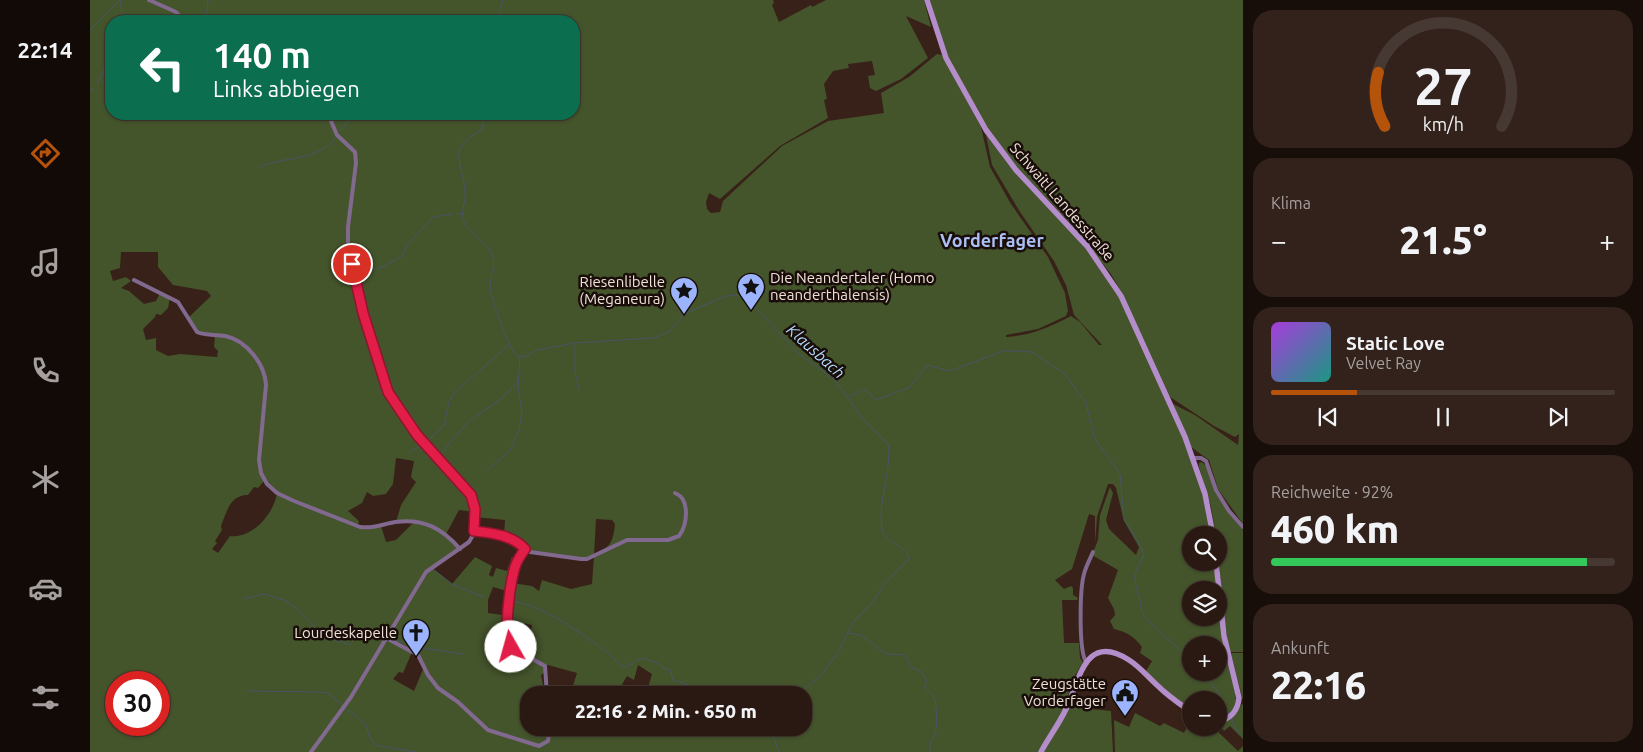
<!DOCTYPE html>
<html lang="de">
<head>
<meta charset="utf-8">
<style>
  :root { --surface:#2a1912; --page:#32221b; --text:#f1f3f6; --muted:#a5a09f; --line:#463832; --accent:#b45309 }
  body { margin:0; font-family:Ubuntu,sans-serif; background:var(--page); color:var(--text); height:100vh; display:flex; flex-direction:column; font-size:19px; white-space:nowrap }
  * { box-sizing:border-box; margin:0 }
  p { font-size:16px; color:var(--muted) }
  .icon { flex:none; width:28px; height:28px; fill:none; stroke:currentColor; stroke-width:2; stroke-linecap:round; stroke-linejoin:round }
  .map { position:relative; flex:1; overflow:hidden }
  .drawer { display:flex; flex-direction:column; gap:10px; padding:10px; background:#170e0a; width:400px }
  .drawer>* { flex:none }
  .top-card { position:absolute; left:15px; top:15px; width:475px; height:105px; border-radius:20px; box-shadow:0 1px 4px #0004,0 0 0 1px var(--line); background:#0b6e4f; color:#fff; overflow:hidden }
  .controls { position:absolute; left:1092px; top:526px; display:grid; gap:10px }
  .controls a { display:grid; place-items:center; width:45px; height:45px; border-radius:50%; background:var(--surface); box-shadow:0 1px 4px #0004,0 0 0 1px var(--line); font-size:25px }
  .speed { position:absolute; left:15px; top:671px; display:flex; gap:10px; font-size:25px; font-weight:700; text-align:center }
  .speed>* { display:grid; place-content:center; width:65px; height:65px; border-radius:50%; background:var(--surface); box-shadow:0 1px 4px #0004,0 0 0 1px var(--line); line-height:1 }
  .speed .limit { border:8px solid #d22; background:#fff; color:#111 }
  .pin { position:absolute; display:grid; place-items:center; width:42px; height:42px; color:#fff; margin:-21px; border:2px solid #fff; border-radius:50%; box-shadow:0 1px 5px #0007 }
  .me { position:absolute; width:55px; margin:-28px; rotate:353deg; stroke-linejoin:round; filter:drop-shadow(0 0 4px #0008) }
  .turn { display:flex; align-items:center; gap:18px; height:105px; padding:0 25px; font-size:22px }
  .turn .icon { width:65px; height:65px; stroke-width:2.5 }
  .turn b { display:block; font-size:35px; line-height:42px }
  .big { font-size:38px; font-weight:800; line-height:1.1 }
  .drawer .tile { flex:1; display:flex; flex-direction:column; justify-content:center; gap:8px; min-width:0; padding:0 18px; border-radius:20px; background:var(--page) }
  .drawer .dial { align-items:center; gap:0 }
  .dial svg { height:130px; overflow:visible; fill:none; stroke:var(--line); stroke-width:7; stroke-linecap:round; text-anchor:middle }
  .dial text { fill:var(--text); stroke:none }
  .song { display:flex; align-items:center; gap:15px }
  .cover { width:60px; height:60px; border-radius:8px; background:linear-gradient(135deg,hsl(280 70% 55%),hsl(170 70% 35%)) }
  .played { height:5px; border-radius:2px; background:linear-gradient(90deg,var(--accent) 25%,var(--line) 25%) }
  .keys { display:flex; justify-content:space-around; direction:ltr }
  .heat { display:flex; justify-content:space-between; align-items:center; font-size:28px; direction:ltr }
  .charge { height:8px; border-radius:4px; background:linear-gradient(90deg,#34c759 92%,var(--line) 0) }
  .trip { position:absolute; left:430px; top:686px; width:292px; height:50px; border-radius:20px; background:var(--surface); box-shadow:0 1px 4px #0004,0 0 0 1px var(--line); font-weight:800; line-height:50px; text-align:center }
  main { display:flex; flex:1; min-height:0 }
  .menu { display:flex; flex-direction:column; width:90px; justify-content:space-around; align-items:center; background:#110a07; color:var(--muted) }
  .menu .icon { width:35px; height:35px }
  .menu .selected { color:var(--accent) }
  .menu b { font-size:22px; color:var(--text) }
  .map>svg:first-child { display:block }
  .green { fill:#44542b; fill-rule:evenodd }
  .lines { fill:none; stroke-linecap:round; stroke-linejoin:round }
  .stream { stroke:#485566; stroke-width:1 }
  .street { stroke:#81698f; stroke-width:4 }
  .secondary { stroke:#b48eca; stroke-width:5.5 }
  .route-casing { stroke:#92132f; stroke-width:12 }
  .route { stroke:#e11d48; stroke-width:9 }
  .labels { text-anchor:middle; stroke-width:5; stroke-linejoin:round; paint-order:stroke }
  .street-label { font-size:15px; fill:#f0e0d9; stroke:#180d09 }
  .poi-label { font-size:15px; fill:#f0e0d9; stroke:#180d09; text-anchor:end }
  .water-label { font-size:16px; font-style:italic; fill:#b3daff; stroke:#180d09 }
  .quarter-label { font-size:18px; font-weight:bold; fill:#acbff5; stroke:#180d09 }
</style>
</head>
<body>
<main>
<nav class="menu">
<b>22:14</b>
<svg class="icon selected" aria-label="directions" viewBox="0 0 24 24"><path d="M12 3l9 9-9 9-9-9zM9 14v-3h6M13 9l2 2-2 2"/></svg>
<svg class="icon" aria-label="music" viewBox="0 0 24 24"><path d="M9 18V5l10-2v13"/><circle cx="6" cy="18" r="3"/><circle cx="16" cy="16" r="3"/></svg>
<svg class="icon" aria-label="phone" viewBox="0 0 24 24"><path d="M5 4h4l2 5-3 2q2 4 5 5l2-3 5 2v4C11 20 4 13 5 4z"/></svg>
<svg class="icon" aria-label="climate" viewBox="0 0 24 24"><path d="M12 3v18M4 7l16 10M4 17L20 7"/></svg>
<svg class="icon" aria-label="car" viewBox="0 0 24 24"><path d="M5 17H2v-5l4-1 3-4h7l3 4 3 1v5h-3M9 17h6M6 11h13"/><circle cx="7" cy="17" r="2"/><circle cx="17" cy="17" r="2"/></svg>
<svg class="icon" aria-label="filters" viewBox="0 0 24 24"><path d="M4 7h16M4 17h16"/><circle cx="9" cy="7" r="2"/><circle cx="15" cy="17" r="2"/></svg>
</nav>
<div class="map">
<svg width="1153" height="752" viewBox="0 0 1153 752">
  <rect width="100%" height="100%" fill="#382118"/>
  <g class="green">
    <path d="M0,0H683L684,3L682,5L689,22L721,5L722,7L736,0H834L841,27L816,16L838,58L811,79L786,91L780,88L778,76L785,75L782,61L758,64L759,68L743,71L734,84L737,99L734,100L738,118L690,146L630,199L619,193L616,202L617,209L621,213L630,212L633,201L692,146L703,140L738,121L794,113L791,93L819,77L847,54L852,55L891,127L900,167L921,204L958,257L975,293L978,311L976,316L948,329L916,335V337C940,336 960,327 981,316L990,322L1009,345H1012L984,315L976,285L964,261L930,212L902,165L896,135L921,168L993,245L1029,297L1093,438L1113,495L1121,535H1101V562L1124,563L1126,590H1101V618H1129V614C1131,630 1148,694 1146,704C1143,712 1137,716 1129,719V700H1101V709L1083,696L1056,671L1062,661L1050,653L1052,647C1044,636 1036,632 1024,629L1020,621L1025,615L1024,609L1018,598L1028,570L1002,555L1008,540L1010,515L1020,487L1023,493L1016,520L1019,529L1046,555L1049,547L1034,521L1026,488L1023,484H1018L1007,517L1005,543V516L999,514L982,569L965,580L974,589L981,586L983,588V595L988,598L987,600H972L974,643H989L990,658L993,662L983,679L973,711L949,752H0ZM21,21H484V114H21ZM31,252H68V267L83,285L117,291L121,296L98,318L110,334L125,335L124,347L128,351L127,357L90,354L78,356L66,350V338L56,340L53,329L65,317L66,314L71,315L78,308L80,297L70,293L66,301L54,304L39,291L31,288L41,281L36,277L23,281L20,271L30,268ZM306,458L324,461L321,477L326,482L311,505L306,522H324L306,540L296,542L291,526H268L269,521L258,511L272,503L277,492L283,496L296,494L303,484ZM174,481L187,493C184,513 163,539 140,536L128,553L122,549L127,543L125,541L132,530L131,526C137,511 140,495 158,495L164,487L168,488ZM369,510L385,512V517L415,520L414,536L440,552L497,559L504,557L502,584L481,589L452,580L449,591L442,586L422,583L428,560L422,557L417,571L406,568L403,577L399,575L402,566L385,557L362,584L341,567L370,549L356,534ZM506,519L522,520L525,524C523,543 520,547 504,555ZM403,587L421,592L419,616L398,613V600ZM419,617L423,621L442,625L437,656L421,647L418,632ZM1101,645H1129V672H1101ZM322,652L329,656L334,667L324,691L303,679L309,672L313,673ZM458,665L487,673L480,695H526L537,676L544,680L548,665L562,674L556,695H714V728H439V695H455L451,675L456,672L455,666ZM26,682H69V725H26Z"/>
    <path d="M840,0H1153V524L1128,489L1119,460L1101,447L1083,404L1105,415L1148,445L1149,434L1145,437L1124,426L1080,397L1033,295L1021,274L980,223L928,168L898,129L858,57Z"/>
    <path d="M1112,462L1117,467L1126,493L1153,530V652H1140C1132,614 1129,574 1129,535H1126L1121,507L1109,467V463Z"/>
    <path d="M1141,653H1153V699L1152,697Z"/>
    <path d="M1152,704H1153V739L1140,726L1134,731L1129,725L1143,717Z"/>
    <path d="M980,707L1021,711L1023,752H954Z"/>
    <path d="M1045,713L1070,726L1074,723L1094,733L1101,718V728H1124L1148,751L1153,746V752H1025L1024,720L1039,727Z"/>
  </g>
  <g class="lines">
    <g class="stream">
      <path d="M30,0L33,21"/>
      <path d="M111,21L117,11L118,0"/>
      <path d="M398,21L410,18"/>
      <path d="M411,21L409,12L413,0"/>
      <path d="M0,30L30,0"/>
      <path d="M7,84L21,56"/>
      <path d="M0,91L4,88"/>
      <path d="M397,114L391,130C355,151 373,160 375,192C376,202 370,212 374,222C381,235 399,243 403,257C405,267 400,278 400,287C401,299 418,346 426,355L435,357L447,350L485,343L564,338L580,331L594,314L636,296L647,295L665,307L708,353L744,379L773,419L798,444C803,466 787,502 792,529C794,544 817,544 819,559L796,582L782,603L764,621L748,653L732,674L707,695"/>
      <path d="M250,131L264,114"/>
      <path d="M169,167C193,156 229,162 246,137"/>
      <path d="M366,214H373"/>
      <path d="M272,273L295,266L313,255L317,245L343,217L362,214"/>
      <path d="M485,344V372L490,392"/>
      <path d="M758,397L774,389L786,400L820,387L837,365L860,371L913,351H928L942,352L975,374L996,403L1005,439L1030,474L1034,519L1048,541L1054,555C1042,577 1043,576 1050,599C1051,603 1050,609 1053,614C1055,621 1093,652 1101,658"/>
      <path d="M337,442L354,425L359,402L365,392L419,345"/>
      <path d="M320,451L333,445"/>
      <path d="M352,452L379,421L411,399L428,382"/>
      <path d="M397,470L420,451L429,430L432,412L428,388L430,357"/>
      <path d="M344,570L362,584L393,597"/>
      <path d="M153,599L174,594L194,600L208,609L233,636L260,645"/>
      <path d="M423,601C458,608 491,633 519,654C524,658 528,664 533,667C548,664 546,653 564,662C569,664 571,664 574,669H580L583,680C598,683 609,691 623,695"/>
      <path d="M757,633L771,635L796,654L815,655L819,663"/>
      <path d="M302,638L326,647L373,654"/>
      <path d="M819,666L832,672L837,681L834,687C837,691 844,694 845,700C847,712 849,733 840,743V752"/>
      <path d="M1112,672L1129,693L1139,714"/>
      <path d="M157,691L228,692L238,693L253,706"/>
      <path d="M256,709L276,724L279,736L285,745L326,752"/>
      <path d="M1141,717L1146,729L1153,735"/>
      <path d="M684,728L683,736L689,752"/>
    </g>
    <g class="street">
      <path d="M59,0L86,12L94,21"/>
      <path d="M44,280L88,302L107,332C116,336 125,334 135,336C156,340 175,364 176,385L169,460L171,473L177,484L187,493L204,501L270,527C283,529 293,524 305,522C333,518 352,528 370,549"/>
      <path d="M1103,458H1111L1116,461L1126,490L1139,511L1153,527"/>
      <path d="M384,531L409,535L427,543L440,552L491,559H497L537,540H578L589,536C597,525 601,499 585,493"/>
      <path d="M435,549L428,560L423,574L418,638L424,649L455,666L457,695"/>
      <path d="M296,638L328,655L338,675L348,688L368,702L398,730L449,746L458,741L460,728"/>
      <path d="M997,663C988,654 990,588 994,574C996,566 1000,559 1003,552"/>
      <path d="M221,752L261,697L336,572L379,542L383,535L385,517L383,498L327,435L301,398L291,376L258,251V227L266,163L265,152L247,135L238,114"/>
    </g>
    <g class="secondary">
      <path d="M837,0L856,58L896,130L926,170L997,246L1031,296L1095,437L1115,494L1123,535"/>
      <path d="M1126,562L1134,636L1149,698C1148,710 1141,719 1129,721"/>
      <path d="M951,752C959,737 969,724 976,709C990,679 995,632 1039,660C1050,667 1059,678 1068,686C1078,696 1090,704 1101,712"/>
    </g>
  </g>
  <g class="lines">
    <defs>
      <path id="route" d="M262,264L273,313L298,392L327,435L381,495L385,509L384,531C402,533 422,535 435,549C431,555 427,560 425,567C420,584 413,631 421,647"/>
    </defs>
    <use href="#route" class="route-casing"/>
    <use href="#route" class="route"/>
  </g>
  <defs>
    <symbol id="sight-pin" viewBox="-11 -11 22 30"><path d="M0 17L-7.5 6A9.5 9.5 0 1 1 7.5 6Z" fill="#9bb4fd" stroke="#180d09"/><path d="M0-6L1.8-2.2L6-1.7L2.9 1.2L3.7 5.4L0 3.3L-3.7 5.4L-2.9 1.2L-6-1.7L-1.8-2.2Z" fill="#111"/></symbol>
    <symbol id="church-pin" viewBox="-11 -11 22 30"><path d="M0 17L-7.5 6A9.5 9.5 0 1 1 7.5 6Z" fill="#9bb4fd" stroke="#180d09"/><path d="M-1.2-6h2.4v3.5h3.3v2.4h-3.3V6h-2.4V-.1h-3.3v-2.4h3.3Z" fill="#111"/></symbol>
    <symbol id="civic-pin" viewBox="-11 -11 22 30"><path d="M0 17L-7.5 6A9.5 9.5 0 1 1 7.5 6Z" fill="#9bb4fd" stroke="#180d09"/><path d="M-.6-6.5H3V-4.5H.6V-3L4-1V1h2V6H-6V1h2V-1L-.6-3ZM-1.2 2.5V6h2.4V2.5Z" fill="#111"/></symbol>
  </defs>
  <g fill-rule="evenodd">
    <use href="#sight-pin" x="645" y="271" width="32" height="43"/>
    <use href="#sight-pin" x="578" y="275" width="32" height="43"/>
    <use href="#church-pin" x="310" y="617" width="32" height="43"/>
    <use href="#civic-pin" x="1019" y="677" width="32" height="43"/>
  </g>
  <g class="labels">
    <g class="street-label">
      <text transform="translate(972 202) rotate(49)" y="5">Schwaitl Landesstraße</text>
    </g>
    <g class="poi-label">
      <text x="680" y="283" text-anchor="start">Die Neandertaler (Homo<tspan x="680" dy="17">neanderthalensis)</tspan></text>
      <text x="575" y="287">Riesenlibelle<tspan x="575" dy="17">(Meganeura)</tspan></text>
      <text x="307" y="638">Lourdeskapelle</text>
      <text x="1016" y="689">Zeugstätte<tspan x="1016" dy="17">Vorderfager</tspan></text>
    </g>
    <g class="water-label">
      <text transform="translate(726 351) rotate(42)" y="6">Klausbach</text>
    </g>
    <g class="quarter-label">
      <text x="902" y="247">Vorderfager</text>
    </g>
  </g>
</svg>
<div class="controls">
<a><svg class="icon" aria-label="search" viewBox="0 0 24 24"><circle cx="10" cy="10" r="6"/><path d="M15 15l6 6"/></svg></a>
<a><svg class="icon" aria-label="layers" viewBox="0 0 24 24"><path d="M12 4l9 5-9 5-9-5zM3 14l9 5 9-5"/></svg></a>
<a>+</a>
<a>−</a>
</div>
<div class="speed"><div class="limit">30</div></div>
<div class="pin" style="left:262px;top:264px;background:#d93025"><svg class="icon" aria-label="arrive" viewBox="0 0 24 24"><path d="M6 21V4h12l-3 4 3 4H6"/></svg></div>
<svg class="me" style="left:421px;top:647px" viewBox="-20 -20 40 40"><circle r="19" fill="#fff"/><path d="M0-13L10 11 0 6-10 11z" fill="#e11d48"/></svg>
<div class="trip">22:16 · 2 Min. · 650 m</div>
<div class="top-card">
<div class="turn"><svg class="icon" aria-label="left" viewBox="0 0 24 24"><path d="M17 20v-9H6M10 6l-5 5 5 5"/></svg><div><b>140 m</b>Links abbiegen</div></div>
</div>
</div>
<section class="drawer">
<div class="tile dial"><svg viewBox="0 0 100 80">
<path d="M14 69A42 42 0 1 1 86 69"/>
<path d="M14 69A42 42 0 0 1 10 36" stroke="#b45309"/>
<text x="50" y="56" font-size="32" font-weight="700">27</text>
<text x="50" y="72" font-size="11">km/h</text>
</svg></div>
<div class="tile"><p>Klima</p>
<div class="heat"><a>−</a><b class="big">21.5°</b><a>+</a></div>
</div>
<div class="tile">
<div class="song"><i class="cover"></i><div><b>Static Love</b><p>Velvet Ray</p></div></div>
<div class="played"></div>
<div class="keys"><svg class="icon" aria-label="previous" viewBox="0 0 24 24"><path d="M18 5L8 12l10 7zM5 5v14"/></svg><svg class="icon" aria-label="pause" viewBox="0 0 24 24"><path d="M8 5v14M16 5v14"/></svg><svg class="icon" aria-label="next" viewBox="0 0 24 24"><path d="M6 5l10 7-10 7zM19 5v14"/></svg></div>
</div>
<div class="tile"><p>Reichweite · 92%</p><b class="big">460 km</b><div class="charge"></div></div>
<div class="tile"><p>Ankunft</p><b class="big">22:16</b></div>
</section>
</main>
</body>
</html>
